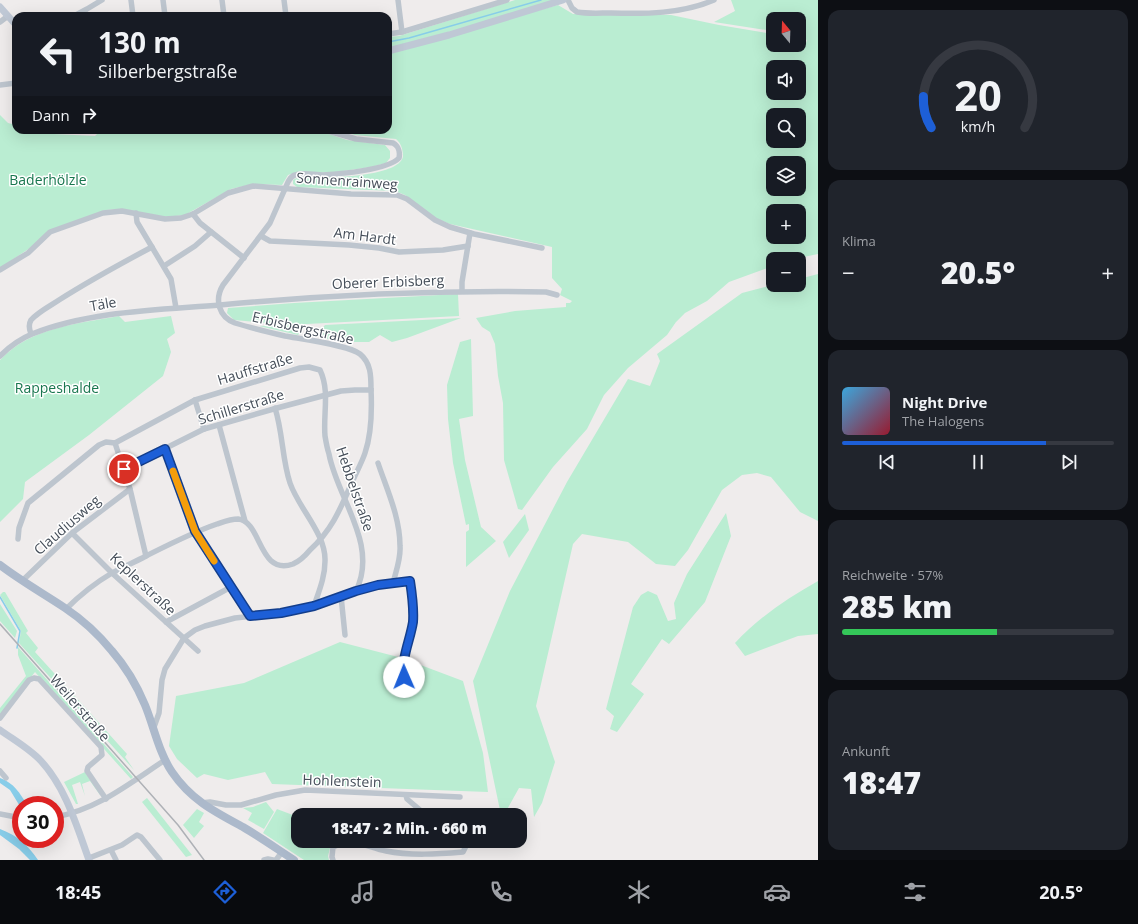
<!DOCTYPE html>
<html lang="de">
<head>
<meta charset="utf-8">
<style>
  :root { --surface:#171b24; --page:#20242c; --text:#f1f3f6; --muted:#9ea1a6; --line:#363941; --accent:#1d5fd7 }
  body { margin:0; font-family:"Open Sans",sans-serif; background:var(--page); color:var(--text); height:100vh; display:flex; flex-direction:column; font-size:15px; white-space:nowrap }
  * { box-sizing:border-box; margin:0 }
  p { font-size:13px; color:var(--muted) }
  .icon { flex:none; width:22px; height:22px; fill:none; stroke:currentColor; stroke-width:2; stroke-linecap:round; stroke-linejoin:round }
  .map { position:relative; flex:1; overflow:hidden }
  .side { display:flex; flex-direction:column; gap:10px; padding:10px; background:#0d0f14; width:320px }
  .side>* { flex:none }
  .top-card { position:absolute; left:12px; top:12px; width:380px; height:122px; border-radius:12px; box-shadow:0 4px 16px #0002; background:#171b24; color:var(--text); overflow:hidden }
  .needle { width:26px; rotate:341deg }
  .fabs { position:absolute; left:766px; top:12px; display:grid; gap:8px }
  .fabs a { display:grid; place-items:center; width:40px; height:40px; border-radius:8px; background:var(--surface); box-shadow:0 4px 16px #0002; font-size:20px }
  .speed { position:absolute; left:12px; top:796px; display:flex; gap:8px; font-size:20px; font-weight:700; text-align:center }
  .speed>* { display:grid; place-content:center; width:52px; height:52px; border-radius:50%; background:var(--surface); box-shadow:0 4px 16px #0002; line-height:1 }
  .speed .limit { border:6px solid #d22; background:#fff; color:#111 }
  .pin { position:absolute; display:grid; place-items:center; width:34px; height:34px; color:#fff; margin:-17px; border:2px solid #fff; border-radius:50%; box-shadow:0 1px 4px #0007 }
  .me { position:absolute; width:44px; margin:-22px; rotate:359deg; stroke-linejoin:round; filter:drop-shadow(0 0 3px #0008) }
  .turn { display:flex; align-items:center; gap:14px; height:84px; padding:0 20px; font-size:18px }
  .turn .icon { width:52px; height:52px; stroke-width:2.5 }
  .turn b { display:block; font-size:28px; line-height:34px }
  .then { display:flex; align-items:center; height:38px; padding:0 20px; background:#0003; gap:8px; font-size:15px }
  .big { font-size:30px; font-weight:800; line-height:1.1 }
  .side .tile { flex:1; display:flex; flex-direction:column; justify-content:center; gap:6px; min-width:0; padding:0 14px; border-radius:12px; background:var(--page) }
  .side .dial { align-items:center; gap:0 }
  .dial svg { height:104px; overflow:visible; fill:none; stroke:var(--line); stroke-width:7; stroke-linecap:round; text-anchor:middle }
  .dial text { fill:var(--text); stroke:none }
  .song { display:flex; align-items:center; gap:12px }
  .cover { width:48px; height:48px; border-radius:6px; background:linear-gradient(135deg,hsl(200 70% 55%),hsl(350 70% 35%)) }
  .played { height:4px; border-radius:2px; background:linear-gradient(90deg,var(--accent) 75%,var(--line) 75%) }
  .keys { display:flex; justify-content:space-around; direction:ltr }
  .heat { display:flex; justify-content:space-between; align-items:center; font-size:22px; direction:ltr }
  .charge { height:6px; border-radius:3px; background:linear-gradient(90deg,#34c759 57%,var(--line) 0) }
  .trip { position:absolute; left:291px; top:808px; width:236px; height:40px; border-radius:12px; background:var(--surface); box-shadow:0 4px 16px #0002; font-weight:800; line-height:40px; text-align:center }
  .tabs { display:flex; height:64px; justify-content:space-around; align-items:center; background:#090b0e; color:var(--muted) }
  .tabs .icon { width:28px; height:28px }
  .tabs .on { color:var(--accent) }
  .tabs b { font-size:18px; color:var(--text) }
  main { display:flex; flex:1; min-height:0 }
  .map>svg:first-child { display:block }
  .green { fill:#baedd2; fill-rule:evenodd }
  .water { fill:#88cde9 }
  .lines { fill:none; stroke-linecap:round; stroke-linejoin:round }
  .stream { stroke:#88cde9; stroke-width:1.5 }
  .minor { stroke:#bdc5ce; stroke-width:5.5 }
  .secondary { stroke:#bfc8d5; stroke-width:7 }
  .primary { stroke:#acb9cb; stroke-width:8 }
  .rail { stroke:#aeb1b6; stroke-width:1.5 }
  .route-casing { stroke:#133e8c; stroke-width:10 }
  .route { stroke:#1d5fd7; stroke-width:7 }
  .slow { stroke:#f59e0b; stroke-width:7 }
  .labels { text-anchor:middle; stroke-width:3; stroke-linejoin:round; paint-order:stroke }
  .park-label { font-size:14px; fill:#19774f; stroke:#fff }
  .street-label { font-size:14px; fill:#454e59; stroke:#fff }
</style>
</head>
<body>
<main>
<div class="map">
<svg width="818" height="860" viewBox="0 0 818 860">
  <rect width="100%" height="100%" fill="#efecec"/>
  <g class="green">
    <path d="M515,0H555L460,29L388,48V37L399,36Z"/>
    <path d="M731,0H818V254L794,259H773V266L729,282L707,301L685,313L676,322L667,335L628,368L604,395L587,429L553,467L522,510L518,509L504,460L503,403L498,376L495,344L490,332L482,327L476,318L515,311L566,307V303H570L572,301L560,295L562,289L552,278V247L450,224L435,218L405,195L395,191L297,187L293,184V180C299,175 323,177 332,177C346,177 401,174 403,156C403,150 401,143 396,139L355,135L336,130H388V52L558,5L573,14L671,15L719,25L773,34V45H799V40L806,43L807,40L799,37V19H773V31L714,22L735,11ZM773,67H799V93H773ZM773,115H799V141H773ZM773,163H799V189H773ZM773,211H799V237H773Z"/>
    <path d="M0,115L8,123L16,125V130H33V133L95,136L101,130H317L347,140L385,145L390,151V158L386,163L371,167L336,172L291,174L288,175L282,185L253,184L231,189L185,215L166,217L123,209L105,210L46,233L30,248L0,268Z"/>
    <path d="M818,274V521L800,512L771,477L757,473L742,475L722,490L688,550L675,566L656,564L628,542L582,534L573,544L536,706L555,762L542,803L534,817L531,789L519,788L504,815H501L473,681L510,591L567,482L628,379L650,386L660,361L657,354L742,293L773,285H799V279Z"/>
    <path d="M458,294L459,316L288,325L234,320L227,313L228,308L294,303Z"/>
    <path d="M119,316L125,322L171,316L175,333L167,339L171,352L163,376L89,435L25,482L23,499L0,522V360C31,327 77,324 119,316Z"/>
    <path d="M461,318L407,338L392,342L380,335L369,342H340L316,336L325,325Z"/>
    <path d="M307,325L298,335L259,326Z"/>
    <path d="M471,339L473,416L459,419L465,460L481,527L496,541L466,567V532L469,530V524L466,525L453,463L448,419L447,385L460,342Z"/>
    <path d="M726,513L731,536L705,602L669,644L662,639L631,684L644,694L617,732L610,729L614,716L606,709L633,607L641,595L648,591L657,595L668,621L676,619L674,603L687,574Z"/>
    <path d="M525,514L529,530L509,558L503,542Z"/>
    <path d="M818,581V634L798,636L745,656L735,643C759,617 788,598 818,581Z"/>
    <path d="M3,592H5L28,631L26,633L38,648L35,652L127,754L125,757L134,770L19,643L21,631L0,595Z"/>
    <path d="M0,604L17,631L15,638L0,621Z"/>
    <path d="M340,642L402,658L463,681L483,753L488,792L272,784L265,772L228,780L204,774L197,778L177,759L169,746L176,696L244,683Z"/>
    <path d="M18,647L133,777L131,779L35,672L0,715V708L26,676L18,655Z"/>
    <path d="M85,772L101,795H100L90,781L82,784L85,796L80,782L72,785L78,804H76L64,782Z"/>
    <path d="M147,798L192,855L186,857L142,802Z"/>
    <path d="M266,802L274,812L264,829L248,820L252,813L243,808L253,807Z"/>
    <path d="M197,809L204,813L199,822L204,826L194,838L183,825Z"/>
    <path d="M277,809L298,817V841H339L331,844L328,856L329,860H304L263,833Z"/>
  </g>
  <g class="water">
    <path d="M0,778C14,783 20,793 27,805H21V808L10,790L0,783Z"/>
    <path d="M0,829C18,836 27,844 38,860H30L19,849L0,835Z"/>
  </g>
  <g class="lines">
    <g class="stream">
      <path d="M388,42L409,38L541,0"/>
      <path d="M0,597L20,631L17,648"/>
    </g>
    <g class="minor">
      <path d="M131,0L133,16"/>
      <path d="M163,0L165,16"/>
      <path d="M222,0L224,16"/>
      <path d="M284,0L286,16"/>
      <path d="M398,0L402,32"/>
      <path d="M568,0L572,8L577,12C588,14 600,13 611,13C645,14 682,14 714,0"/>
      <path d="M74,16L87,9L102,0"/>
      <path d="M0,22L8,16"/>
      <path d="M388,34L402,32L507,0"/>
      <path d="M0,85L16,83"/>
      <path d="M136,213L137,222L171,279L176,308"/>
      <path d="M193,214L200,223L244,258"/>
      <path d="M261,236L270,241L349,245L379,248L399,252L443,250L468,246"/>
      <path d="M164,266L195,246L211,232"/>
      <path d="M0,270L28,253L50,232L103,213L122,211L165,219L181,218L193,214L228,193L253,186L351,194L397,195L407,199L435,220L450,227L474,234L542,248"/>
      <path d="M462,291V282L470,233"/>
      <path d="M31,334C29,329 28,325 31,320C38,312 50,306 59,300C89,281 120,264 152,247"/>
      <path d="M0,356C9,347 20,339 32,334C90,311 159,310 220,305C328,295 437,290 546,292L557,295"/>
      <path d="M195,400L204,429"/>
      <path d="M275,408C283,433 282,459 290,483C299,509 326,534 325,561C325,577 319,591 314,606"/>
      <path d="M219,425L245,521"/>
      <path d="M115,443L195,400L300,368L309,367L320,370C330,391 323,414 325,436C326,442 327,448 329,454C337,498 379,544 356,591"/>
      <path d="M115,443L130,489L146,556"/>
      <path d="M165,449L195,531L250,616"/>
      <path d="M378,463C387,490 400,517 400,546C401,559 396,571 393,583"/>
      <path d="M124,469L204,429L277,408L341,391L355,390H371"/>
      <path d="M72,533L112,573L198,651"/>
      <path d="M18,539L19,528L28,503L99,445L106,442L115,443"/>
      <path d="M22,581L72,533L130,489"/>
      <path d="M341,596L345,635"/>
      <path d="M66,609C80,595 95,583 112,573C123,567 135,562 146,556C170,544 191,533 217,524C223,522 231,519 238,519C262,521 258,576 293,564C300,561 305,556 310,550C333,529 341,507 353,480C357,471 362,462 365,453C372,433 372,410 371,389C371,376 371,363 360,354C348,345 301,339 285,336C268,332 251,328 235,323C219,317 214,300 223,285L270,223L288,182C290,179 291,176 295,175C303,172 314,175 323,175C339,174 388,170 399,158C400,153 399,146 393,143L356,139L325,130"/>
      <path d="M166,622L231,587"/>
      <path d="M0,718L29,680L34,678L39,679L101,747L102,755L88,767L87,771L106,799"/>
      <path d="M154,727L159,713L162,680L165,669L184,638L195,630L205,626L235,618L281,613L314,606L356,591L378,585L410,581C412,594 414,608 413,621C410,643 399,661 406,682"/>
      <path d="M0,771L6,778"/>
      <path d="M406,795L407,799L426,815"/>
      <path d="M201,803L210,802L226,805H241L276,795L305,790L460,797"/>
      <path d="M0,814L21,818"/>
      <path d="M55,817C97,810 130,783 165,760"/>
      <path d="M111,850L116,860"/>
      <path d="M89,858L122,845L137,835L141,837L160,860"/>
      <path d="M264,860L268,859L273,860"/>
      <path d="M276,860L282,852"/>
      <path d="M333,860L332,857L333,847C336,846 340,843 344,842C357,840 373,849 386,851C411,856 438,854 463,852L467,844L464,841"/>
    </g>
    <g class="secondary">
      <path d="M0,7L16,25"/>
      <path d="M388,51L449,35L563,0"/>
      <path d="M0,730C14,740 30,749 41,761C66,788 77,827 89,860"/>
    </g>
    <path class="primary" d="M0,565C21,581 44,594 65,608C83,620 99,635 112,651C126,667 137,686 145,705C154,727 159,753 172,772C191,800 215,812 243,827C260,837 277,849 294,860"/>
    <path class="rail" d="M0,624L178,825L204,860"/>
  </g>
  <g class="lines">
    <defs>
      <path id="route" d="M124,469L165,449L195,531L250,616L281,613L314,606L356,591L378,585L410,581C412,594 414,608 413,622C410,641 401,658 404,677"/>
    </defs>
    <use href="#route" class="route-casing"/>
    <use href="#route" class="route"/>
    <path class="slow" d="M173,471L195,531L214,561"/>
  </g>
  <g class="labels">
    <g class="park-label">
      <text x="48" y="185">Baderhölzle</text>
      <text x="57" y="393">Rappeshalde</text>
    </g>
    <g class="street-label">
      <text transform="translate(347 181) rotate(4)" y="5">Sonnenrainweg</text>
      <text transform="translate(365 236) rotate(7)" y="5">Am Hardt</text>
      <text transform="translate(388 282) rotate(-2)" y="5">Oberer Erbisberg</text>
      <text transform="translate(103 304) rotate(-10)" y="5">Täle</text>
      <text transform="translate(303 328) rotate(13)" y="5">Erbisbergstraße</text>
      <text transform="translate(255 369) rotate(-17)" y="5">Hauffstraße</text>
      <text transform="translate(241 407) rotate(-17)" y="5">Schillerstraße</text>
      <text transform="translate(355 489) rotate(71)" y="5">Hebbelstraße</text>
      <text transform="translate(67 525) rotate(-41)" y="5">Claudiusweg</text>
      <text transform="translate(143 584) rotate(43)" y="5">Keplerstraße</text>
      <text transform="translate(80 708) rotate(49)" y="5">Weilerstraße</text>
      <text transform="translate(342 781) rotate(2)" y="5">Hohlenstein</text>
    </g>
  </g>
</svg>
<div class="fabs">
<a><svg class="needle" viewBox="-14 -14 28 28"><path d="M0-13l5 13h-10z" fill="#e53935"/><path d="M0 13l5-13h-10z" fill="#9ea1a6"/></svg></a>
<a><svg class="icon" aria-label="sound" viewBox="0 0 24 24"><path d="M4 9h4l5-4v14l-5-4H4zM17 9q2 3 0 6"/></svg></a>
<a><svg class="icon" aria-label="search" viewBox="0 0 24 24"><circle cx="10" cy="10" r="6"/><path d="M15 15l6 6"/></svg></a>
<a><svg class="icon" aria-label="layers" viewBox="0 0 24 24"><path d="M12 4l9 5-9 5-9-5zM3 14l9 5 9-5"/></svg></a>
<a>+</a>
<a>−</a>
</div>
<div class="speed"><div class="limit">30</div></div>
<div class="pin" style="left:124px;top:469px;background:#d93025"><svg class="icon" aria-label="arrive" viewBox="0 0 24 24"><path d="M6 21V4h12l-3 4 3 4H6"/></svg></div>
<svg class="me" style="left:404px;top:677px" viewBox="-20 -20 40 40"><circle r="19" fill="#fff"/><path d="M0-13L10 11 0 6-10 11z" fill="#1d5fd7"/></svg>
<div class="trip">18:47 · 2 Min. · 660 m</div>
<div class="top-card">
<div class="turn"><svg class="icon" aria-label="left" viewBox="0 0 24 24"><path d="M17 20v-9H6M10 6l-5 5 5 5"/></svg><div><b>130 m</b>Silberbergstraße</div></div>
<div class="then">Dann<svg class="icon" aria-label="right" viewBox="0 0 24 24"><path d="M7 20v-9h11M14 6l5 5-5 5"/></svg></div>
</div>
</div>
<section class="side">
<div class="tile dial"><svg viewBox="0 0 100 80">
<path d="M14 69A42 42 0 1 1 86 69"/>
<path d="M14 69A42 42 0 0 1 8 45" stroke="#1d5fd7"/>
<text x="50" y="56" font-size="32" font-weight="700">20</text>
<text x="50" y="72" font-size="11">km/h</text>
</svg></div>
<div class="tile"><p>Klima</p>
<div class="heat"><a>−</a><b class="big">20.5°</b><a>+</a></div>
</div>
<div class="tile">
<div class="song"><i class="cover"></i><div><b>Night Drive</b><p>The Halogens</p></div></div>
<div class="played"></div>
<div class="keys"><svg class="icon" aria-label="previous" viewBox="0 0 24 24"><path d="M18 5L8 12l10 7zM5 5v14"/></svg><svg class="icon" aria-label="pause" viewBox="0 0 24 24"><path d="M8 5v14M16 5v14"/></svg><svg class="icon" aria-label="next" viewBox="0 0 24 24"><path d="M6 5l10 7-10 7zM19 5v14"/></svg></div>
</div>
<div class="tile"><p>Reichweite · 57%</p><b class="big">285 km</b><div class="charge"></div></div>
<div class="tile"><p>Ankunft</p><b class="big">18:47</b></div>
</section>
</main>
<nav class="tabs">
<b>18:45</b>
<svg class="icon on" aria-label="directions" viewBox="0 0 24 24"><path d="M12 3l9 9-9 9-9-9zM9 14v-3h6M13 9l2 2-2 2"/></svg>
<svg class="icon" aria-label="music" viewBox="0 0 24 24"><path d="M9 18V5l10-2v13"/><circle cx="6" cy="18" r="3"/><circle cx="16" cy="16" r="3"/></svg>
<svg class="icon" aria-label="phone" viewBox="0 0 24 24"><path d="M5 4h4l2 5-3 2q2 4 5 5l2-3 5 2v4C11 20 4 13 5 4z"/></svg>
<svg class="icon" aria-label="climate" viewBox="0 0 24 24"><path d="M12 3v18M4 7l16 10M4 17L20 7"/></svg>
<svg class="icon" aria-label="car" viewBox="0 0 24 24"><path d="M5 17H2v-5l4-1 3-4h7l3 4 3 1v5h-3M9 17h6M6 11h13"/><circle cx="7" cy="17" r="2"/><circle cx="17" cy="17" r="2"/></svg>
<svg class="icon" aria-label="filters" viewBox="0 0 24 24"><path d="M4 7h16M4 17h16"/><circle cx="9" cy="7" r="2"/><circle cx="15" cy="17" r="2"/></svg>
<b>20.5°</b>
</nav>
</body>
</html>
